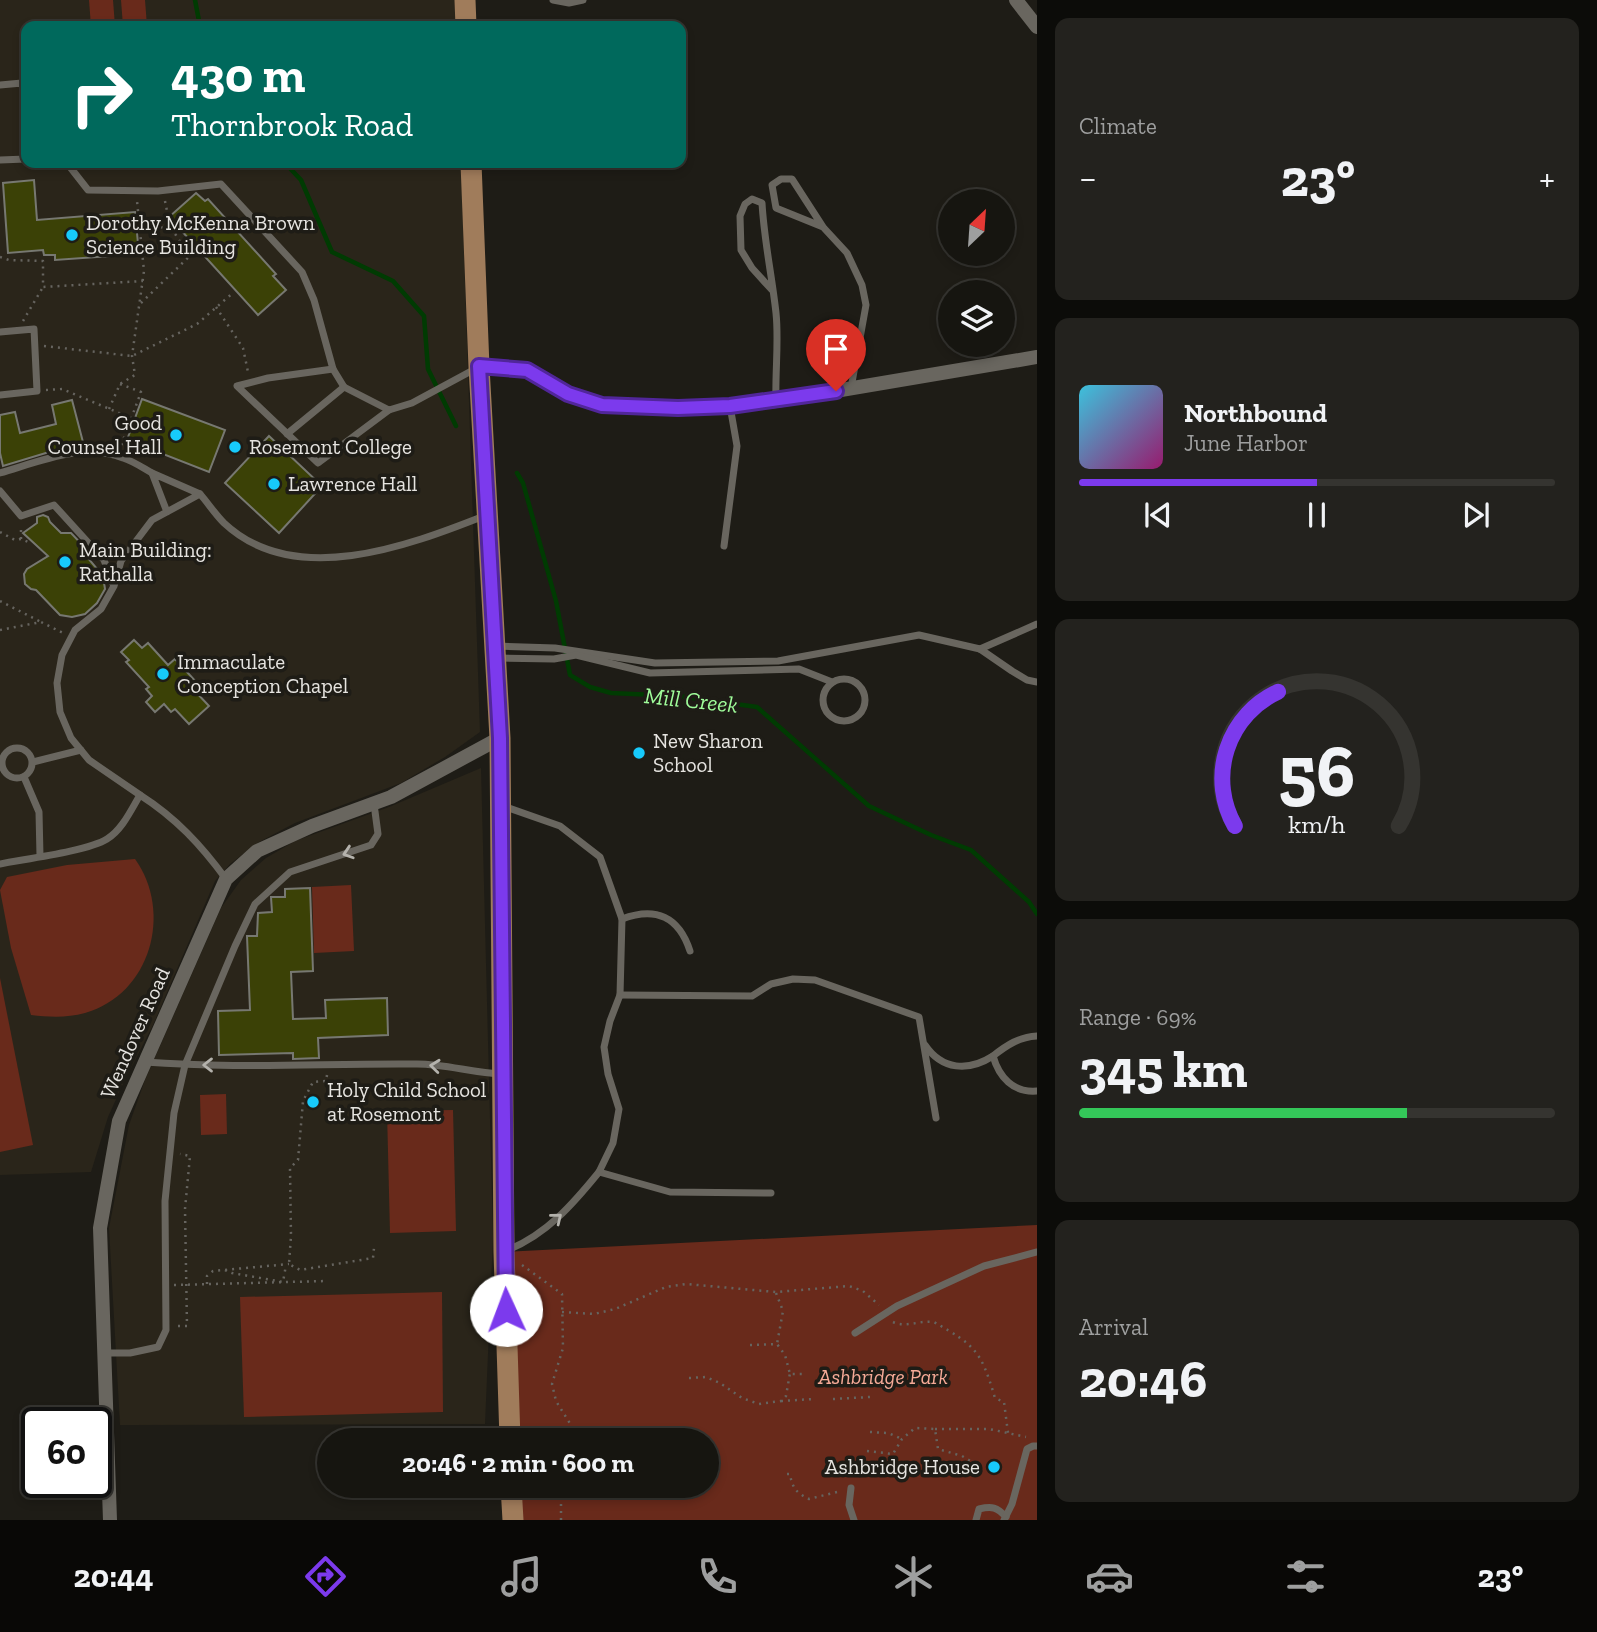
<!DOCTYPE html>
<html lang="en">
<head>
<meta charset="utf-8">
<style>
  :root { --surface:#161510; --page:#23221e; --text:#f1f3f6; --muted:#9e9f9f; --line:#353430; --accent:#7c3aed }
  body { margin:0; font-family:"Zilla Slab",serif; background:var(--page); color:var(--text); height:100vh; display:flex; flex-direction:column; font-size:26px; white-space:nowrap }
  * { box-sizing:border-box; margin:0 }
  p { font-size:23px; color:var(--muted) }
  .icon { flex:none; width:38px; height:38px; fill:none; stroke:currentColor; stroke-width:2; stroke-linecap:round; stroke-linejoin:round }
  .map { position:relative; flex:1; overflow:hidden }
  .side { display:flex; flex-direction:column; gap:18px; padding:18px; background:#0c0c09; width:560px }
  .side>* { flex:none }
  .hud { position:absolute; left:21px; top:21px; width:665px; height:147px; border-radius:14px; box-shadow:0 4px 10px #0003,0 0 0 2px var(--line); background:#00695c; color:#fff; overflow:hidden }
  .needle { width:46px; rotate:25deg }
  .controls { position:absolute; left:938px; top:189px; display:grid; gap:14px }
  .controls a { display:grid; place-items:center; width:77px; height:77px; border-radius:50%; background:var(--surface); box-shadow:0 4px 10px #0003,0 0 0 2px var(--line); font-size:35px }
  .speed { position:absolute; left:21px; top:1407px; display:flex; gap:14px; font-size:35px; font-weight:700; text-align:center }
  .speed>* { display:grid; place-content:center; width:91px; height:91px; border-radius:50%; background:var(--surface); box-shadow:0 4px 10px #0003,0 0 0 2px var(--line); line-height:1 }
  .speed .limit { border:4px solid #111; border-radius:10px; background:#fff; color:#111 }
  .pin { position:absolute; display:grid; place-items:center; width:60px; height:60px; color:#fff; margin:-72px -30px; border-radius:50% 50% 50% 0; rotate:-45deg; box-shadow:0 0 7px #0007 }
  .pin .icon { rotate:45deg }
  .me { position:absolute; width:77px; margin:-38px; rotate:358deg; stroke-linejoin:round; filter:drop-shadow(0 0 5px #0008) }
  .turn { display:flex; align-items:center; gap:24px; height:147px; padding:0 35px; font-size:32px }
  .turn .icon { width:91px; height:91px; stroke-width:2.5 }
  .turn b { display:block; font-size:49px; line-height:60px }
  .big { font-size:52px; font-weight:700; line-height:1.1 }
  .side .widget { flex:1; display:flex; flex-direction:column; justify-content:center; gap:10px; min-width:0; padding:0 24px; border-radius:14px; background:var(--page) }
  .side .dial { align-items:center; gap:0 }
  .dial svg { height:182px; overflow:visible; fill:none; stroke:var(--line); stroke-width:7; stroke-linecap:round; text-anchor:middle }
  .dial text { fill:var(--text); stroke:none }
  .song { display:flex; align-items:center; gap:21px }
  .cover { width:84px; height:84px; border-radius:10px; background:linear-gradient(135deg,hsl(190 70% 55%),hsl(320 70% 35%)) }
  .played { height:7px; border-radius:4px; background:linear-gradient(90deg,var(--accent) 50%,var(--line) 50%) }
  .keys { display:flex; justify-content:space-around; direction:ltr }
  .heat { display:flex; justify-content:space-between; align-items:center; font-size:38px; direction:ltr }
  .charge { height:10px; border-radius:5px; background:linear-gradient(90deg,#34c759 69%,var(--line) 0) }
  .trip { position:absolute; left:317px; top:1428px; width:402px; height:70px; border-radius:35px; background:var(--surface); box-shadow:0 4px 10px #0003,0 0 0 2px var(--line); font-weight:700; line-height:70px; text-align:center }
  .dock { display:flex; height:112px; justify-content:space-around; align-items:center; background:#090806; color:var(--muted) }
  .dock .icon { width:49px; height:49px }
  .dock .on { color:var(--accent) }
  .dock b { font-size:32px; color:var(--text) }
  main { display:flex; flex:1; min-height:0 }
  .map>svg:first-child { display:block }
  .built { fill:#2a251a }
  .green { fill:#692a1b }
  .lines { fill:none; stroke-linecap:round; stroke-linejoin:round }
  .stream { stroke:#003b02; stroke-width:4.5 }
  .building { fill:#3b4106; stroke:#777871; stroke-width:2 }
  .path { stroke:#66645f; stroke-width:2.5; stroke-dasharray:2 5; stroke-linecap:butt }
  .lane { stroke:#69665f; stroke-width:7 }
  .street { stroke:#69665f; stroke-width:14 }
  .primary { stroke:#a07c5b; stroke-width:21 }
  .oneway { stroke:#b4b2ac }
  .route-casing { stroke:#51269a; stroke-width:18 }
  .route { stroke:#7c3aed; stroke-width:12 }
  .poi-dot { fill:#17cafb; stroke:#1e1c16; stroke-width:2.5 }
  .labels { text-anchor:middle; stroke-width:7; stroke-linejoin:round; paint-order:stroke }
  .poi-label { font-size:21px; fill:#e6e4e0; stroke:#1e1c16; text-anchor:start }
  .street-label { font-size:21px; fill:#e6e4e0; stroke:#1e1c16 }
  .park-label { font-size:21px; font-style:italic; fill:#f6aa97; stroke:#1e1c16 }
  .water-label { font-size:23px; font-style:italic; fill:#9ffc9a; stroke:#1e1c16 }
</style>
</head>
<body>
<main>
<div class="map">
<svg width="1037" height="1520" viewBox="0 0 1037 1520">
  <rect width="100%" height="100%" fill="#1e1c16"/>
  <g class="built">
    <path d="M0,0H456L457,26H26V163H461L480,732L445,757L401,783L295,823L259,842L230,864L215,881L153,1025L123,1084L108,1117L91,1172L0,1175Z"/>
    <path d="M481,768L493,1237L485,1424L120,1425L109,1228L129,1125L145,1080L221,908L241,880L266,858L295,841L389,807Z"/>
  </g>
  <g class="green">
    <path d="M89,0H113L115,26H91Z"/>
    <path d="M121,0H145L147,26H123Z"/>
    <path d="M135,859C173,912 151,994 85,1013C67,1018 49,1017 31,1015L11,948L0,890L7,877L67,865Z"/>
    <path d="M351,885L354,951L314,953L312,887Z"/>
    <path d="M0,978L33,1145L0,1152Z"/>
    <path d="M226,1094L227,1134L201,1135L200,1095Z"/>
    <path d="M453,1110L456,1231L390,1233L387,1111Z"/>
    <path d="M1037,1225V1520H513L511,1486H707V1440H510L504,1252Z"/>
    <path d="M442,1292L443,1412L244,1417L240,1297Z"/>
  </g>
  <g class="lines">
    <g class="stream">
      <path d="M195,0L200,26"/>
      <path d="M285,163L301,180L332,252L393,281L424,316L428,369L456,426"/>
      <path d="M517,473L523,483L556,601L570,675L590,687L611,693L678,696L757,707L869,806L931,835L971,850L1029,902L1037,914"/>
    </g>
  </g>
  <g class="building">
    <path d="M34,180L37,220L135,212L139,254L55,260V255H44L43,250L8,253L3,183Z"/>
    <path d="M196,193L205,201L208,199L276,274L273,276L286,290L258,315L169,217Z"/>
    <path d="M142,399L225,430L209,472L127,440Z"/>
    <path d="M72,400L84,446L59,449L3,466L0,453V415L15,412L20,433L56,424L52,405Z"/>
    <path d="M269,436L322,486L279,533L225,483Z"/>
    <path d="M43,515L48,517L50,522L61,533H71L91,554L87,557L103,576L105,589L97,603L85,614L72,617L60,615L36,590L31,589L25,584L24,574L27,569L48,556L23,533L37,523V517Z"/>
    <path d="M134,640L142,648L148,643L168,665L175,659L198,684L193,689L209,706L189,724L175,709L171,712L164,704L155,712L146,702L152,696L146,689L149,687L126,662L129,660L121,652Z"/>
    <path d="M310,888L313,971L291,972L293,1019L326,1018L325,1000L387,998L388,1035L318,1038L319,1058L293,1059V1053L219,1055L218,1011L250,1010L247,936H257L258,913L272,912L271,897H285V889Z"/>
  </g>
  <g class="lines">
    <g class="path">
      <path d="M165,201L170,226L190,257"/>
      <path d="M140,224L154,225L170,230"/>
      <path d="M0,257L9,260L43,261V287L143,281"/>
      <path d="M141,303L196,250"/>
      <path d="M216,307L243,348L248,372"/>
      <path d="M23,321L43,287"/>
      <path d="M44,346L132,356L197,324L234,292"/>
      <path d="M120,384L141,392L121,446"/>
      <path d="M46,390L62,389L131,418"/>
      <path d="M109,409L120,384L135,375L132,356L144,271L137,201"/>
      <path d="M0,532L15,540L21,539L28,542"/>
      <path d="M21,539V525"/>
      <path d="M0,601L41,622"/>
      <path d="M0,630L41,622L63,633"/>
      <path d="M0,764H2"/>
      <path d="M327,1075L326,1081L313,1082L303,1101L298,1160L290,1168L291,1236L289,1264L300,1270L373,1258L374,1248"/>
      <path d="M522,1265L562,1294L563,1348L552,1384L556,1401L574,1430L572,1440"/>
      <path d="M225,1270L232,1273L283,1282L286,1265"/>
      <path d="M207,1284V1276L213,1271L289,1264"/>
      <path d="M174,1285L326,1281"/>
      <path d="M776,1293L783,1311L777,1344"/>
      <path d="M562,1312L594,1314L615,1309L666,1287L686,1284L776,1292L849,1286L863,1291L879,1305"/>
      <path d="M893,1322C906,1328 920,1320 934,1322C976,1346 981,1351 995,1398L1004,1402L1008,1433"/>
      <path d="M178,1326H187L185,1209L190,1156L180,1154"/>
      <path d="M750,1345L777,1344L785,1355L790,1374H802"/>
      <path d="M689,1378L706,1377L720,1383L742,1398L759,1404L781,1401L786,1396L790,1373"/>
      <path d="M833,1399L870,1397"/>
      <path d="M781,1401L814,1399"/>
      <path d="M935,1429H989L1026,1437"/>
      <path d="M870,1432L888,1433L902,1439"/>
      <path d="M867,1451L893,1454L902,1439L915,1428L935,1429L938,1449L962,1456L974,1463"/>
      <path d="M787,1474H790C792,1487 796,1493 809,1499L841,1491"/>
      <path d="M561,1520V1501L564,1486"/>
    </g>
    <g class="lane">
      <path d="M553,0L569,3L583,0"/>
      <path d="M0,85L22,83L26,122"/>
      <path d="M0,160L26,159"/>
      <path d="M63,163L70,167L88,190L158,191L221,184L302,272L314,300L333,369L344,387L389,410L412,403L475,369"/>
      <path d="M823,227L776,208L772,185L781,179H792L823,227L847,253L862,285L866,305L851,388"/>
      <path d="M772,290L752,268L741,250L740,216L745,204L752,199L762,203C764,240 772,276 776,313C779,341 775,372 776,401"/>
      <path d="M0,332L34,329L37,391L0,395"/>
      <path d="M333,369L268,378L237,386L318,463L389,410"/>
      <path d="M287,434L344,387"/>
      <path d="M0,473C38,462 83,442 123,458C133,461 143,468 152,473"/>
      <path d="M0,491L21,516L54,505L104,560L113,584"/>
      <path d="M200,494C208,503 215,514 224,523C294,589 408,546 484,516"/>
      <path d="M724,546L737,446L730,406"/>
      <path d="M496,646L555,648L655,663L778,661L919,635L980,649L1012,671L1027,680L1037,682"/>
      <path d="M980,649L1037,624"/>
      <path d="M499,658L554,659L576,655L650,673L799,669L832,682"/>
      <circle cx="844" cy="700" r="21"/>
      <circle cx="17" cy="763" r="15"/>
      <path d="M33,762L81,750"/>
      <path d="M24,777L39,812L40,856"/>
      <path d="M140,795L89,760L71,738L60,712L57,683L62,655L75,630L101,609L114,586L121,561L152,520L200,494L152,473L167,512"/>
      <path d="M503,806L560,826L600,857L622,919L620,995L610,1021L604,1047L608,1074L619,1109L613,1143L599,1172L670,1192L771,1193"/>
      <path d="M0,864C25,859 88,851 107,839C122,830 131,810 140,795C176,818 201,845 226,879"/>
      <path d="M622,919C656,906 679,917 690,951"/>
      <path d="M620,995L752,996L771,984L793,979L815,980L919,1017L936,1118"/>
      <path d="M925,1045C942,1070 968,1072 993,1056C999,1077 1013,1093 1037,1091"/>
      <path d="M993,1056C1007,1045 1019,1037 1037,1036"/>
      <path d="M145,1062C235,1069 327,1063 417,1064C446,1064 473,1073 502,1074"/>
      <path d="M508,1250C547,1234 573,1204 599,1172"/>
      <path d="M855,1333L897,1306L984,1266L1037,1252"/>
      <path d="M105,1353H130L158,1347L166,1330L165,1201L174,1113L185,1065L235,946L255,904L290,872L371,845L378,834L374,804"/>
      <path d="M851,1488L849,1505L854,1520"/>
      <path d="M976,1520L979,1509C992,1506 997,1507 1006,1517"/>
      <path d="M1004,1520L1012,1504L1027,1449L1033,1446H1037"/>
    </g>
    <g class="street">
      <path d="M1016,0L1037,27"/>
      <path d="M479,367L527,370L568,394L602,405L678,408L730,406L776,401L1037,357"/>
      <path d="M110,1520L100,1228L119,1121L226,879L257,851L312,826L391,797L500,738"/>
    </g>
    <g class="primary">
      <path d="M465,0L466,26"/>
      <path d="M471,163L479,367L500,738L504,1252L510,1440"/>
      <path d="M511,1486L513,1520"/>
    </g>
  </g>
  <defs><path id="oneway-chevron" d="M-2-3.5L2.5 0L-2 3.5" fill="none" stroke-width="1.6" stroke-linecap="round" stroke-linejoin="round" transform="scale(1.75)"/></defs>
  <g class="oneway">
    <use href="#oneway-chevron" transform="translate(348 853) rotate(162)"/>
    <use href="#oneway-chevron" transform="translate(208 1065) rotate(180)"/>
    <use href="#oneway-chevron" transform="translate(435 1066) rotate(-174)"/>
    <use href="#oneway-chevron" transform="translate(557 1218) rotate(-39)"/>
  </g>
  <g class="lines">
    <defs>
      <path id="route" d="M506,1310L500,738L479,366L527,370L568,394L602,405L678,408L730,406L836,391"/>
    </defs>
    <use href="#route" class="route-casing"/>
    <use href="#route" class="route"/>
  </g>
  <g class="poi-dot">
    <circle cx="72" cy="235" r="7"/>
    <circle cx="176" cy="435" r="7"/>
    <circle cx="235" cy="447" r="7"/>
    <circle cx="274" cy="484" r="7"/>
    <circle cx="65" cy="562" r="7"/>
    <circle cx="163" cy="674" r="7"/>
    <circle cx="639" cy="753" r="7"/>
    <circle cx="313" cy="1102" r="7"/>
    <circle cx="994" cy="1467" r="7"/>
  </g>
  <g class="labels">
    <g class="poi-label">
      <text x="86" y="230">Dorothy McKenna Brown<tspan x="86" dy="24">Science Building</tspan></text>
      <text x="162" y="430" text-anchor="end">Good<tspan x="162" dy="24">Counsel Hall</tspan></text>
      <text x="249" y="454">Rosemont College</text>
      <text x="288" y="491">Lawrence Hall</text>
      <text x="79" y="557">Main Building:<tspan x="79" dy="24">Rathalla</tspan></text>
      <text x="177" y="669">Immaculate<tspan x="177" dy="24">Conception Chapel</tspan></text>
      <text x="653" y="748">New Sharon<tspan x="653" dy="24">School</tspan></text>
      <text x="327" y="1097">Holy Child School<tspan x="327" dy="24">at Rosemont</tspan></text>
      <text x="980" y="1474" text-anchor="end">Ashbridge House</text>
    </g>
    <g class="street-label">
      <text transform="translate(135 1033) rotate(-66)" y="7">Wendover Road</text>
    </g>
    <g class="park-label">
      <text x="883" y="1384">Ashbridge Park</text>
    </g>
    <g class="water-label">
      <text transform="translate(691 700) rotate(6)" y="8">Mill Creek</text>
    </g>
  </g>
</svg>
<div class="controls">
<a><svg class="needle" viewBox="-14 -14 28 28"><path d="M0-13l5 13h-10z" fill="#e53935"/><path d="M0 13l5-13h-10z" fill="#9e9f9f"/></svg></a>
<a><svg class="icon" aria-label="layers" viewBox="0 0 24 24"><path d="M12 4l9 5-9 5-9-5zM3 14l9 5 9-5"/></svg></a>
</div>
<div class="speed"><div class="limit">60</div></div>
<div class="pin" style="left:836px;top:391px;background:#d93025"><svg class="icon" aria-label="arrive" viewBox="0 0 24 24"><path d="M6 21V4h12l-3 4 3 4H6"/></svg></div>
<svg class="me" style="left:506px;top:1310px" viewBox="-20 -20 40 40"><circle r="19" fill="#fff"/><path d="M0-13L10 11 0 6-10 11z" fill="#7c3aed"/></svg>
<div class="trip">20:46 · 2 min · 600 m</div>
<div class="hud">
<div class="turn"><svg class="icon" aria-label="right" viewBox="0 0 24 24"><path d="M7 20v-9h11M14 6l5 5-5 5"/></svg><div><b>430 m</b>Thornbrook Road</div></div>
</div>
</div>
<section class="side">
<div class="widget"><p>Climate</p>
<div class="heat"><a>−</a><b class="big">23°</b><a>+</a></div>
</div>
<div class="widget">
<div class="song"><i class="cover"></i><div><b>Northbound</b><p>June Harbor</p></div></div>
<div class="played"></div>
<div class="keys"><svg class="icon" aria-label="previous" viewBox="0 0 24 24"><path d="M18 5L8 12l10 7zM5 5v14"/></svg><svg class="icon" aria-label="pause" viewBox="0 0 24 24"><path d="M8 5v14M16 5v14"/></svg><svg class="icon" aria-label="next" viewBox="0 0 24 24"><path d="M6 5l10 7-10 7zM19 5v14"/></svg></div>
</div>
<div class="widget dial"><svg viewBox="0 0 100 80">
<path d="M14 69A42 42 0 1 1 86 69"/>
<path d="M14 69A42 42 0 0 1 33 10" stroke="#7c3aed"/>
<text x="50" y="56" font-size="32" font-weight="700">56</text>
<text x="50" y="72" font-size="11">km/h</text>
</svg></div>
<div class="widget"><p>Range · 69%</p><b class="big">345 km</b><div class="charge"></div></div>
<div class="widget"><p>Arrival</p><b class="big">20:46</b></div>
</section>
</main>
<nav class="dock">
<b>20:44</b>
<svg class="icon on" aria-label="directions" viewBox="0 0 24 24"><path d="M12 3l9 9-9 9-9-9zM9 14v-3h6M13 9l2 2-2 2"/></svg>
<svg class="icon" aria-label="music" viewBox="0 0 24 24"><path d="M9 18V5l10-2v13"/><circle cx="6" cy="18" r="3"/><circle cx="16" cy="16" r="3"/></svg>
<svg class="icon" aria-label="phone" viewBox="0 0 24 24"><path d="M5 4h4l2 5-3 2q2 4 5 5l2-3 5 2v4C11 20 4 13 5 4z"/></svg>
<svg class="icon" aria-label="climate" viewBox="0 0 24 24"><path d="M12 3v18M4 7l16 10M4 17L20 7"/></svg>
<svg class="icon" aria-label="car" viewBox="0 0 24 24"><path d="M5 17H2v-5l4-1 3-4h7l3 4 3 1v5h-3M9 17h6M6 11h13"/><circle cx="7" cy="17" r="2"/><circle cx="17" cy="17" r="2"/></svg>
<svg class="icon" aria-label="filters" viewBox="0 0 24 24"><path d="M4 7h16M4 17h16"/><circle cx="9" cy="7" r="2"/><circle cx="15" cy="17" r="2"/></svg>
<b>23°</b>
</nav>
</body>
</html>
